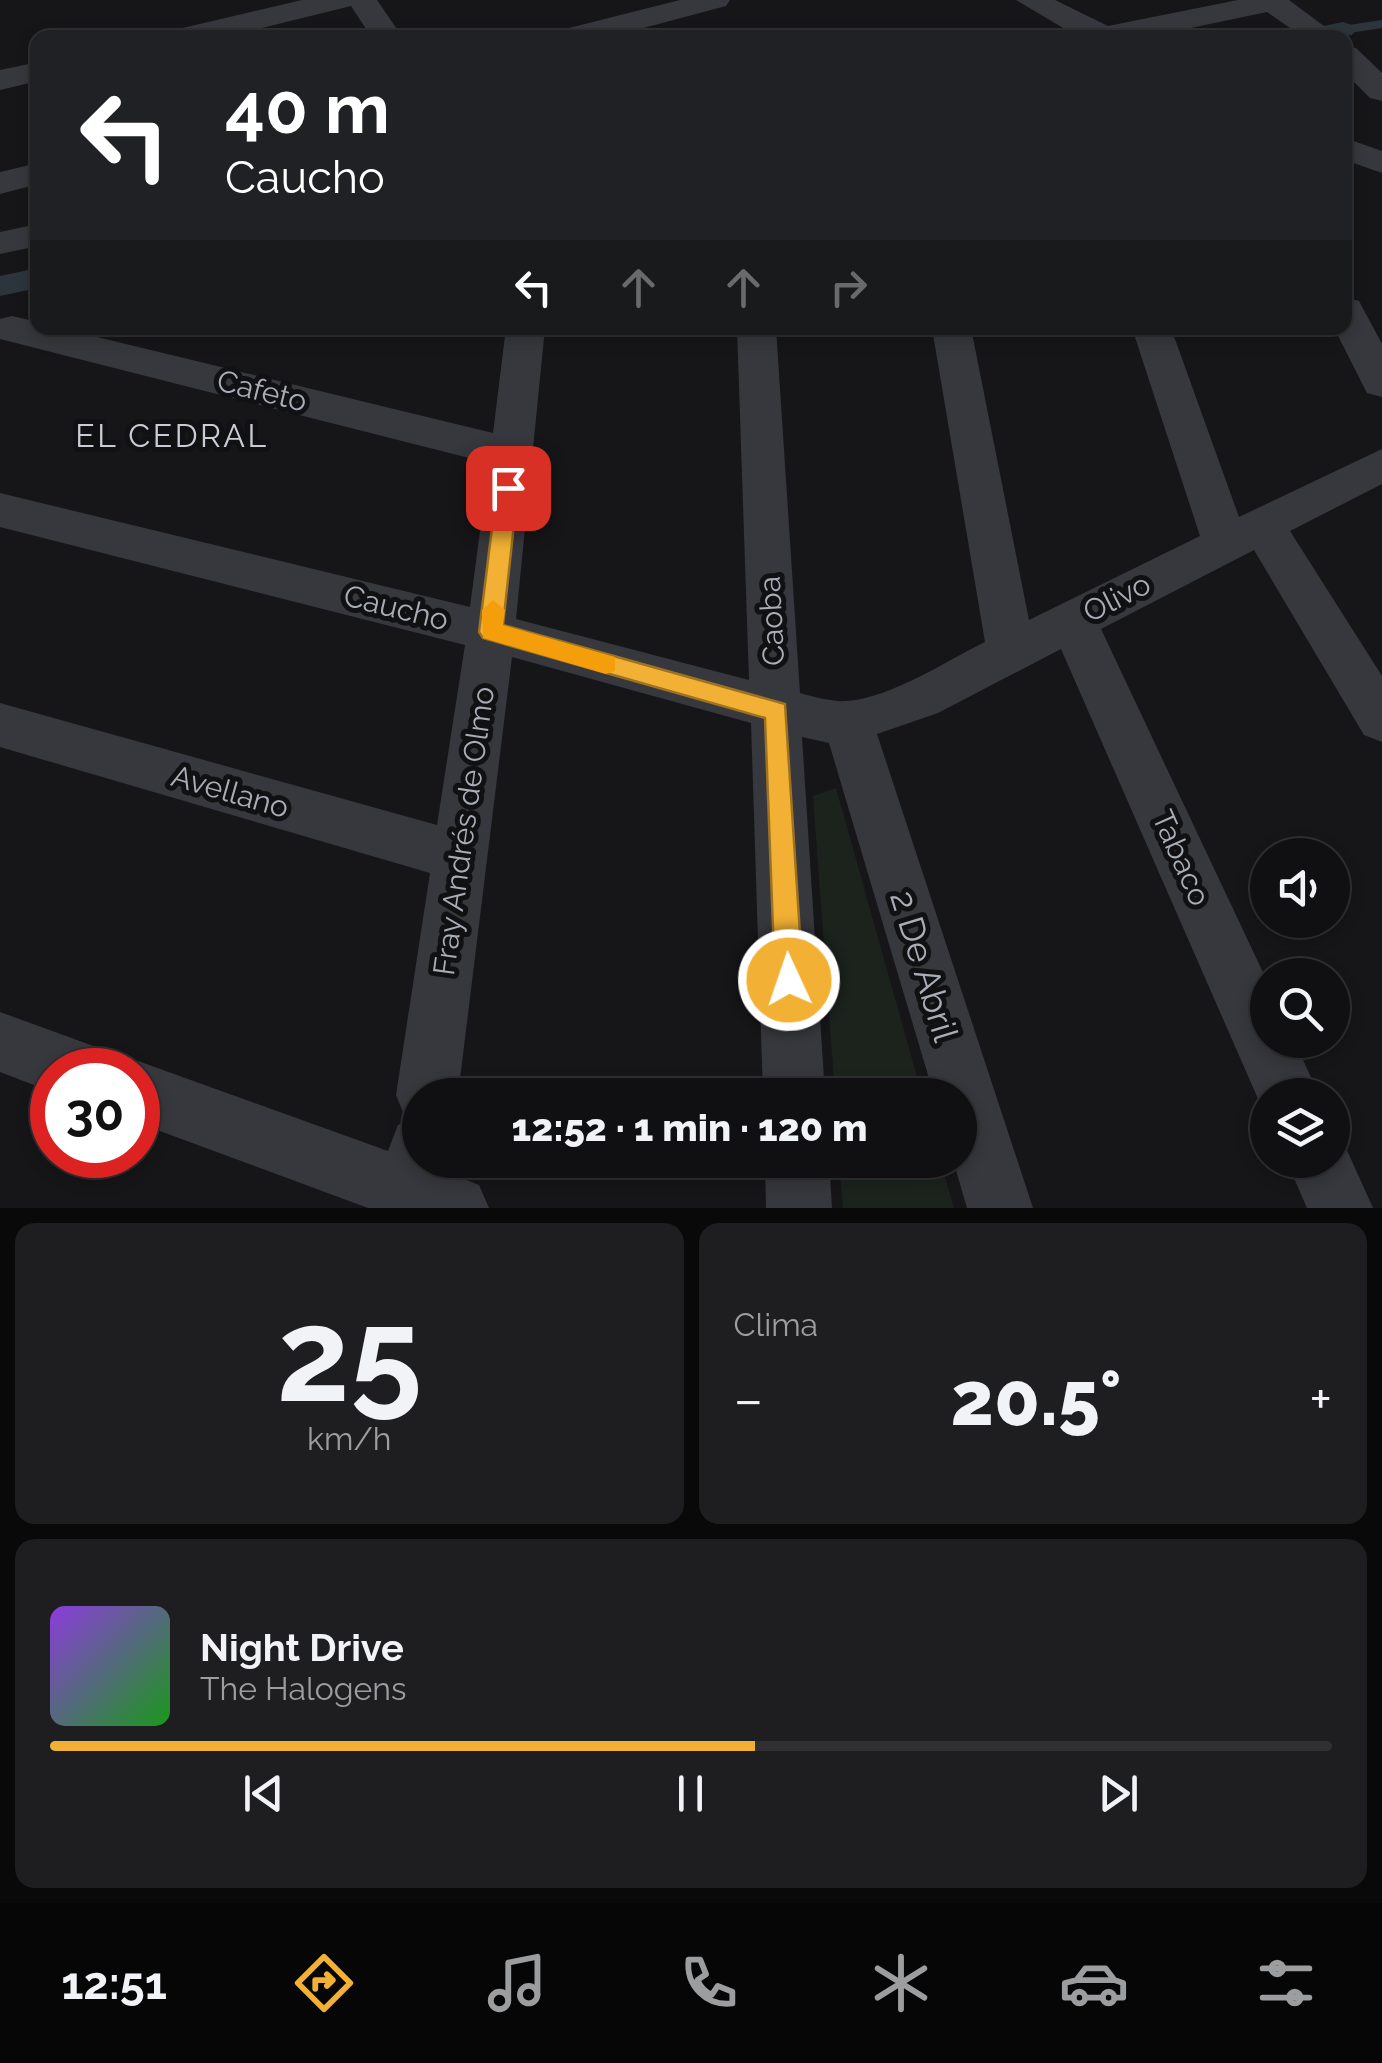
<!DOCTYPE html>
<html lang="es">
<head>
<meta charset="utf-8">
<style>
  :root { --surface:#101012; --page:#1e1e20; --text:#f1f3f6; --muted:#9c9d9f; --line:#303032; --accent:#f2b134 }
  body { margin:0; font-family:Raleway,sans-serif; background:var(--page); color:var(--text); height:100vh; display:flex; flex-direction:column; font-size:38px; white-space:nowrap }
  * { box-sizing:border-box; margin:0 }
  p { font-size:32px; color:var(--muted) }
  .icon { flex:none; width:55px; height:55px; fill:none; stroke:currentColor; stroke-width:2; stroke-linecap:round; stroke-linejoin:round }
  .map { position:relative; height:1208px; overflow:hidden }
  .drawer { display:flex; flex-direction:column; gap:15px; padding:15px; background:#09090a; flex:1 }
  .drawer>* { flex:none }
  .top-card { position:absolute; left:30px; top:30px; width:1322px; height:305px; border-radius:20px; box-shadow:0 5px 15px #0003,0 0 0 2px var(--line); background:#202124; color:#fff; overflow:hidden }
  .controls { position:absolute; left:1250px; top:838px; display:grid; gap:20px }
  .controls a { display:grid; place-items:center; width:100px; height:100px; border-radius:50%; background:var(--surface); box-shadow:0 5px 15px #0003,0 0 0 2px var(--line); font-size:50px }
  .speed { position:absolute; left:30px; top:1048px; display:flex; gap:20px; font-size:50px; font-weight:700; text-align:center }
  .speed>* { display:grid; place-content:center; width:130px; height:130px; border-radius:50%; background:var(--surface); box-shadow:0 5px 15px #0003,0 0 0 2px var(--line); line-height:1 }
  .speed .limit { border:15px solid #d22; background:#fff; color:#111 }
  .pin { position:absolute; display:grid; place-items:center; width:85px; height:85px; color:#fff; margin:-42px; border-radius:20px; box-shadow:0 5px 15px #0006 }
  .me { position:absolute; width:110px; margin:-55px; rotate:357deg; stroke-linejoin:round; filter:drop-shadow(0 0 8px #0008) }
  .turn { display:flex; align-items:center; gap:35px; height:210px; padding:0 30px; font-size:45px }
  .turn .icon { width:130px; height:130px; stroke-width:2.5 }
  .turn b { display:block; font-size:70px; line-height:85px }
  .lanes { display:flex; align-items:center; height:95px; padding:0 30px; background:#0003; justify-content:center; gap:50px; direction:ltr }
  .lanes .off { opacity:.35 }
  .big { font-size:75px; font-weight:800; line-height:1.1 }
  .drawer .widget { flex:1; display:flex; flex-direction:column; justify-content:center; gap:15px; min-width:0; padding:0 35px; border-radius:20px; background:var(--page) }
  .drawer .dial { align-items:center; gap:0 }
  .dial b { font-size:130px; line-height:1 }
  .song { display:flex; align-items:center; gap:30px }
  .cover { width:120px; height:120px; border-radius:15px; background:linear-gradient(135deg,hsl(270 70% 55%),hsl(120 70% 35%)) }
  .played { height:10px; border-radius:5px; background:linear-gradient(90deg,var(--accent) 55%,var(--line) 55%) }
  .keys { display:flex; justify-content:space-around; direction:ltr }
  .heat { display:flex; justify-content:space-between; align-items:center; font-size:55px; direction:ltr }
  .drawer .tiles { flex:1; display:grid; gap:15px; grid-template-columns:1fr 1fr }
  .widget:last-child { grid-column:span 2 }
  .trip { position:absolute; left:402px; top:1078px; width:575px; height:100px; border-radius:50px; background:var(--surface); box-shadow:0 5px 15px #0003,0 0 0 2px var(--line); font-weight:800; line-height:100px; text-align:center }
  .tab-bar { display:flex; height:160px; justify-content:space-around; align-items:center; background:#060607; color:var(--muted) }
  .tab-bar .icon { width:70px; height:70px }
  .tab-bar .active { color:var(--accent) }
  .tab-bar b { font-size:45px; color:var(--text) }
  .map>svg:first-child { display:block }
  .green { fill:#1c231d }
  .lines { fill:none; stroke-linecap:round; stroke-linejoin:round }
  .stream { stroke:#2c353c; stroke-width:8 }
  .canal { fill:#2c353c; fill-rule:evenodd }
  .minor { fill:#37383d; fill-rule:evenodd }
  .route { fill:#f2b134; stroke:#9d7322; stroke-width:2.5 }
  .slow { fill:#f59e0b }
  .labels { text-anchor:middle; stroke-width:10; stroke-linejoin:round; paint-order:stroke }
  .street-label { font-size:30px; fill:#a8adb8; stroke:#111113 }
  .neighbourhood-label { font-size:32px; letter-spacing:2.5px; fill:#c9ccd4; stroke:#111113 }
  .near-street-label { font-size:35px; fill:#a8adb8; stroke:#111113 }
</style>
</head>
<body>
<div class="map">
<svg width="1382" height="1208" viewBox="0 0 1382 1208">
  <rect width="100%" height="100%" fill="#161618"/>
  <g class="green">
    <path d="M836,788L922,1095H835L813,796Z"/>
    <path d="M839,1160H940L954,1208H843Z"/>
  </g>
  <g class="lines">
    <path class="stream" d="M1343,30L1382,24"/>
    <g class="canal">
      <path d="M1343,22L1352,25L1356,30L1352,35L1290,38L1294,32Z"/>
      <path d="M38,268V288L0,296V276Z"/>
    </g>
    <g class="minor">
      <path d="M302,0H377L403,38H372L351,6L222,38H166L170,31Z"/>
      <path d="M680,0H730L726,6L606,38H553L557,31Z"/>
      <path d="M1016,0H1055L1108,26L1238,0H1289L1340,38H1304L1267,12L1143,38H1080Z"/>
      <path d="M1345,46L1356,48L1382,73V101L1370,98L1345,73Z"/>
      <path d="M38,62V81L0,90V70Z"/>
      <path d="M1345,138L1382,151V173L1345,160Z"/>
      <path d="M38,163V184L0,194V172Z"/>
      <path d="M38,224V246L0,254V232Z"/>
      <path d="M1345,297L1359,301L1382,344V397L1367,393L1334,328H1345Z"/>
      <path d="M12,316L38,322V328H60L493,433L506,328H545L516,619L749,680L737,328H776L800,693C815,697 831,702 847,701C893,697 944,662 985,642L932,328H971L1029,620L1200,536L1132,328H1171L1239,517L1382,449V484L1290,531L1382,676V742L1364,735L1254,550L1101,629L1268,983V1040H1294L1319,1095H1268L1266,1117L1061,649L938,713L877,734L1033,1208H967L953,1160H960V1095H934L829,743L802,737L825,1095H763L751,723L512,657L458,1095H420V1160H450L449,1173L479,1185L489,1208H368L138,1123V1070H117L138,1061L388,1151L398,1125L411,1119L405,1117L396,1095L430,873L0,747V703L437,825L465,645L0,527V493L470,607L489,463L0,339V319Z"/>
      <path d="M0,1012L99,1048L108,1070H52V1092L0,1072Z"/>
      <path d="M1332,1134L1341,1137L1373,1208H1307L1286,1160H1332Z"/>
      <path d="M765,1160H829L832,1208H766Z"/>
    </g>
  </g>
  <path class="route" d="M508,481L518,488L503,625L785,704L803,980L799,989L789,994L779,989L775,980L765,718L483,638L479,632L497,488Z"/>
  <path class="slow" d="M493,600L505,610L503,625L615,657V671L606,674L483,638L482,610Z"/>
  <g class="labels">
    <g class="street-label">
      <text transform="translate(262 391) rotate(14)" y="10">Cafeto</text>
      <text transform="translate(1117 598) rotate(-27)" y="10">Olivo</text>
      <text transform="translate(396 608) rotate(14)" y="10">Caucho</text>
      <text transform="translate(772 621) rotate(-93)" y="10">Caoba</text>
      <text transform="translate(230 792) rotate(16)" y="10">Avellano</text>
      <text transform="translate(464 831) rotate(-82)" y="10">Fray Andrés de Olmo</text>
      <text transform="translate(1181 858) rotate(66)" y="10">Tabaco</text>
    </g>
    <g class="neighbourhood-label">
      <text x="172" y="447">EL CEDRAL</text>
    </g>
    <g class="near-street-label">
      <text transform="translate(924 966) rotate(73)" y="12">2 De Abril</text>
    </g>
  </g>
</svg>
<div class="controls">
<a><svg class="icon" aria-label="sound" viewBox="0 0 24 24"><path d="M4 9h4l5-4v14l-5-4H4zM17 9q2 3 0 6"/></svg></a>
<a><svg class="icon" aria-label="search" viewBox="0 0 24 24"><circle cx="10" cy="10" r="6"/><path d="M15 15l6 6"/></svg></a>
<a><svg class="icon" aria-label="layers" viewBox="0 0 24 24"><path d="M12 4l9 5-9 5-9-5zM3 14l9 5 9-5"/></svg></a>
</div>
<div class="speed"><div class="limit">30</div></div>
<div class="pin" style="left:508px;top:488px;background:#d93025"><svg class="icon" aria-label="arrive" viewBox="0 0 24 24"><path d="M6 21V4h12l-3 4 3 4H6"/></svg></div>
<svg class="me" style="left:789px;top:980px" viewBox="-20 -20 40 40"><circle r="17" fill="#f2b134" stroke="#fff" stroke-width="3"/><path d="M0-11L8 9 0 5-8 9z" fill="#fff"/></svg>
<div class="trip">12:52 · 1 min · 120 m</div>
<div class="top-card">
<div class="turn"><svg class="icon" aria-label="left" viewBox="0 0 24 24"><path d="M17 20v-9H6M10 6l-5 5 5 5"/></svg><div><b>40 m</b>Caucho</div></div>
<div class="lanes"><svg class="icon" aria-label="left" viewBox="0 0 24 24"><path d="M17 20v-9H6M10 6l-5 5 5 5"/></svg><svg class="icon off" aria-label="ahead" viewBox="0 0 24 24"><path d="M12 20V5M6 11l6-6 6 6"/></svg><svg class="icon off" aria-label="ahead" viewBox="0 0 24 24"><path d="M12 20V5M6 11l6-6 6 6"/></svg><svg class="icon off" aria-label="right" viewBox="0 0 24 24"><path d="M7 20v-9h11M14 6l5 5-5 5"/></svg></div>
</div>
</div>
<section class="drawer">
<div class="tiles">
<div class="widget dial"><b>25</b><p>km/h</p></div>
<div class="widget"><p>Clima</p>
<div class="heat"><a>−</a><b class="big">20.5°</b><a>+</a></div>
</div>
<div class="widget">
<div class="song"><i class="cover"></i><div><b>Night Drive</b><p>The Halogens</p></div></div>
<div class="played"></div>
<div class="keys"><svg class="icon" aria-label="previous" viewBox="0 0 24 24"><path d="M18 5L8 12l10 7zM5 5v14"/></svg><svg class="icon" aria-label="pause" viewBox="0 0 24 24"><path d="M8 5v14M16 5v14"/></svg><svg class="icon" aria-label="next" viewBox="0 0 24 24"><path d="M6 5l10 7-10 7zM19 5v14"/></svg></div>
</div>
</div>
</section>
<nav class="tab-bar">
<b>12:51</b>
<svg class="icon active" aria-label="directions" viewBox="0 0 24 24"><path d="M12 3l9 9-9 9-9-9zM9 14v-3h6M13 9l2 2-2 2"/></svg>
<svg class="icon" aria-label="music" viewBox="0 0 24 24"><path d="M9 18V5l10-2v13"/><circle cx="6" cy="18" r="3"/><circle cx="16" cy="16" r="3"/></svg>
<svg class="icon" aria-label="phone" viewBox="0 0 24 24"><path d="M5 4h4l2 5-3 2q2 4 5 5l2-3 5 2v4C11 20 4 13 5 4z"/></svg>
<svg class="icon" aria-label="climate" viewBox="0 0 24 24"><path d="M12 3v18M4 7l16 10M4 17L20 7"/></svg>
<svg class="icon" aria-label="car" viewBox="0 0 24 24"><path d="M5 17H2v-5l4-1 3-4h7l3 4 3 1v5h-3M9 17h6M6 11h13"/><circle cx="7" cy="17" r="2"/><circle cx="17" cy="17" r="2"/></svg>
<svg class="icon" aria-label="filters" viewBox="0 0 24 24"><path d="M4 7h16M4 17h16"/><circle cx="9" cy="7" r="2"/><circle cx="15" cy="17" r="2"/></svg>
</nav>
</body>
</html>
